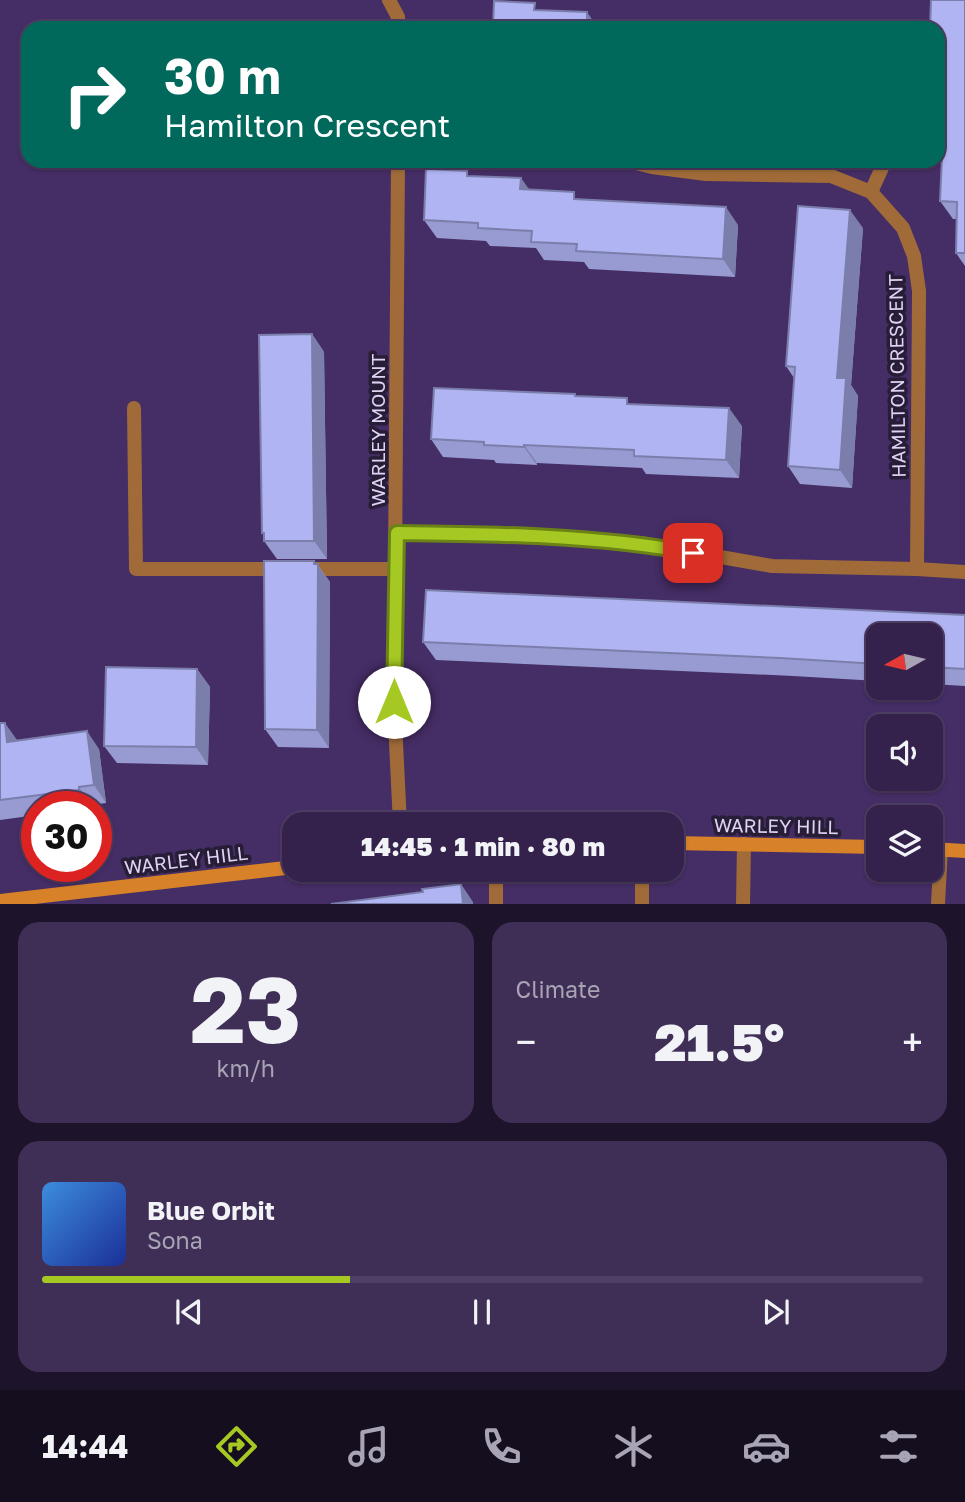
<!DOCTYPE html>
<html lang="en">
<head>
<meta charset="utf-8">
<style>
  :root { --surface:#34224c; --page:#3f2f56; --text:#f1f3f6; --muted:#a9a4b5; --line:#4e3f64; --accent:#a5c822 }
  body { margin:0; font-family:"Golos Text",sans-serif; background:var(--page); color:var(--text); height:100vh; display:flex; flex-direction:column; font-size:26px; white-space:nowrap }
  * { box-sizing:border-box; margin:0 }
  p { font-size:23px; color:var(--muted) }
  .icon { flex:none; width:38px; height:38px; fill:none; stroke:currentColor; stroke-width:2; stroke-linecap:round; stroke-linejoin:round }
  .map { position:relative; height:904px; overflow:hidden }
  .drawer { display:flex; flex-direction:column; gap:18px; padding:18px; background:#1d132a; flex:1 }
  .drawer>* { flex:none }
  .guide { position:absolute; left:21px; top:21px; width:924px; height:147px; border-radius:21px; box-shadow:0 2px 5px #0004,0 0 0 2px var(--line); background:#00695c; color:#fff; overflow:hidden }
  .needle { width:46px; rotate:262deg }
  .tools { position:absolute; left:866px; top:623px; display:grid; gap:14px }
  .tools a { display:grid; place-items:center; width:77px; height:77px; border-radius:14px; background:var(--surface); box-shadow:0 2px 5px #0004,0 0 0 2px var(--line); font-size:35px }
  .speed { position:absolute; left:21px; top:791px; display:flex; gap:14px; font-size:35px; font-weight:700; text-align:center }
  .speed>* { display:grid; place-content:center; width:91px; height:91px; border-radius:50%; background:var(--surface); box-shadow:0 2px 5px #0004,0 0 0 2px var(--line); line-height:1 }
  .speed .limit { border:10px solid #d22; background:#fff; color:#111 }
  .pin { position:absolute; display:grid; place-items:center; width:60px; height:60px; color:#fff; margin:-30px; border-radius:14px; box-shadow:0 4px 10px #0006 }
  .me { position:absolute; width:77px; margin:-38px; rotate:0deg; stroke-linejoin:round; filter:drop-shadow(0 0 5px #0008) }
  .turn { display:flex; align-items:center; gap:24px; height:147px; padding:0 28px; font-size:32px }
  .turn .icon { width:91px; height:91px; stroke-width:2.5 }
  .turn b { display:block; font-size:49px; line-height:60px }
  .big { font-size:52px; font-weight:800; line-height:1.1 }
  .drawer .widget { flex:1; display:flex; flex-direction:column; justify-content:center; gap:10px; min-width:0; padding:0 24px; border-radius:21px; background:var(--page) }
  .drawer .dial { align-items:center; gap:0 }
  .dial b { font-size:91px; line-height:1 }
  .song { display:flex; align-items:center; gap:21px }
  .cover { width:84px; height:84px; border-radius:10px; background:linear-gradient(135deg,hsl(210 70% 55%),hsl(230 70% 35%)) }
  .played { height:7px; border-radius:4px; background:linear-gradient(90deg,var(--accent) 35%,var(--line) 35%) }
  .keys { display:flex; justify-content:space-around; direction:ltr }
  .heat { display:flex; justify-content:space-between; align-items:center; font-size:38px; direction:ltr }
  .drawer .tiles { flex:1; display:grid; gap:18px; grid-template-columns:1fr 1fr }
  .widget:last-child { grid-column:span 2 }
  .trip { position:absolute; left:282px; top:812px; width:402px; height:70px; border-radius:21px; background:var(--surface); box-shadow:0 2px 5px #0004,0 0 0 2px var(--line); font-weight:800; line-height:70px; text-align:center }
  .dock { display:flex; height:112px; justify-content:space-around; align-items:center; background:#150e1e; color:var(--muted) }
  .dock .icon { width:49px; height:49px }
  .dock .active { color:var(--accent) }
  .dock b { font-size:32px; color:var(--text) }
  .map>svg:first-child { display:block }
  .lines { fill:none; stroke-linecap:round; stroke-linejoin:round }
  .service { stroke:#a06b39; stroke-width:14 }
  .minor { stroke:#a06b39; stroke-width:14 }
  .secondary { stroke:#d78229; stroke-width:14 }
  .wall { fill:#979bd1 }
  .shaded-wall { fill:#7b7eaa }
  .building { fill:#b0b4f3; stroke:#7b7eaa; stroke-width:2 }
  .route-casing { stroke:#6b8216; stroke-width:18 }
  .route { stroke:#a5c822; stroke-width:12 }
  .labels { text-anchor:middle; stroke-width:7; stroke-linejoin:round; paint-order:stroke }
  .street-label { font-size:19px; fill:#dfd2f4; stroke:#271d36 }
</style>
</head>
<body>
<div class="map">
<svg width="965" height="904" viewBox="0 0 965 904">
  <rect width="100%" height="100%" fill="#452d65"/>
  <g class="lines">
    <g class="service">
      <path d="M134,408L136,569H282"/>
      <path d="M302,569H395"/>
      <path d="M642,870V904"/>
      <path d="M496,904V870"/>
      <path d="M743,904L744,844"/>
    </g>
    <g class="minor">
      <path d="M389,0L398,17V28"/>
      <path d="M398,161L394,702L400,824"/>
      <path d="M871,192L885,161"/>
      <path d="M397,533L481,534L641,543L772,566L917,569L919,291L914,256L903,228L871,192L831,176L706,174L652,167L628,161"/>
      <path d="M917,569L965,572"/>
      <path d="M938,904L941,849"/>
    </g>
    <g class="secondary">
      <path d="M672,843L878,847"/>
      <path d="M931,849L965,851"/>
      <path d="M0,901L294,867"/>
    </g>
  </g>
  <g class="wall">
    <path d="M965,0L957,219H953L940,201L943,139L941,136L943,97L938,91V28Z"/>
    <path d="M470,176L529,190L579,199L738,225L735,277L589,269L584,262L544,260L536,248L490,246L486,241L437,238L424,220Z"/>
    <path d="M863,228L851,385L858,396L852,488L800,484L788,466L794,378L786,366Z"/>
    <path d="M956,253H965V266Z"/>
    <path d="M312,334L324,352L327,559H277L264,541V536L262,533Z"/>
    <path d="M577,396L631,404L742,426L739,478L646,474L642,468L537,463V465L496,463L494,460L443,457L431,439Z"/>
    <path d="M317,564L330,582L329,748L278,747L265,729Z"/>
    <path d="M965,615V686L931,684V635H878V681L793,676L436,660L423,642Z"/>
    <path d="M197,669L210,687L208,765L117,763L104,746Z"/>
    <path d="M0,723L17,740L99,749L106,803L91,805L92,807H37V815L0,820Z"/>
  </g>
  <g class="shaded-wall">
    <path d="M587,12L598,28L587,21Z"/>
    <path d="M521,178L534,196L520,189Z"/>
    <path d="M726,207L738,225L735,277L723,259Z"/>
    <path d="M850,210L863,228L851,385L858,396L852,488L840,470L837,378Z"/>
    <path d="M312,334L324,352L327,559L314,541Z"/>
    <path d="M729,408L742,426L739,478L726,460Z"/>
    <path d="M524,445L537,463V465L524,447Z"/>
    <path d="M314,561L330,582L329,748L317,730Z"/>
    <path d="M197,669L210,687L208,765L196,747Z"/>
    <path d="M5,723L17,740L7,742Z"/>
    <path d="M87,731L99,749L106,803L94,785Z"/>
    <path d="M79,787L91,805L92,807L79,790Z"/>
    <path d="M461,884L473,902V904H463Z"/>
  </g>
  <g class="building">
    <path d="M931,0H965V253H956L957,202L940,201L943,136H941L943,85L938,84V28H930Z"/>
    <path d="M494,1L535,3L534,10L587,12V21L703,27V28H493Z"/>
    <path d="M426,169L467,171V176L521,178L520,189L574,192V199L726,207L723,259L576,251L577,244L531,242L532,231L478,228V223L424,220Z"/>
    <path d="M798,206L850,210L837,378H846L840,470L788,466L795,367L786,366Z"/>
    <path d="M312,334L314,541H264V533H262L259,335Z"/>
    <path d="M434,388L575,394V396L627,398V404L729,408L726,460L634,456V450L524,445V447L484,445V442L431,439Z"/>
    <path d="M264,561H314V564H318L317,730L265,729Z"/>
    <path d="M426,590L965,615V669L931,667V635H878V664L780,658L423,642Z"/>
    <path d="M106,667L197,669L196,747L104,746Z"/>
    <path d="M0,723H5L7,742L87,731L94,785L79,787V790L0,800Z"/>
    <path d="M461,884L463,904H331L423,892L422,889Z"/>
  </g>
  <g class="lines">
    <defs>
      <path id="route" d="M394,702L397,533C496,534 596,535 693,553"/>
    </defs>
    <use href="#route" class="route-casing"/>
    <use href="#route" class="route"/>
  </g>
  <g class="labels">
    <g class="street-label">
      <text transform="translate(897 376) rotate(-91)" y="7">HAMILTON CRESCENT</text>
      <text transform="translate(378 430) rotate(-90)" y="7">WARLEY MOUNT</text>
      <text transform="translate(776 826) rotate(1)" y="7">WARLEY HILL</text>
      <text transform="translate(186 860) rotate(-7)" y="7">WARLEY HILL</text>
    </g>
  </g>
</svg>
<div class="tools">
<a><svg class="needle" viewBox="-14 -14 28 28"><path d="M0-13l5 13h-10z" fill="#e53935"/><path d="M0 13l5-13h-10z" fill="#a9a4b5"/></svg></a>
<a><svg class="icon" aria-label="sound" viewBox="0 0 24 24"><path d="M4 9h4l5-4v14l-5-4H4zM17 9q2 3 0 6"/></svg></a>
<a><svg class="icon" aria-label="layers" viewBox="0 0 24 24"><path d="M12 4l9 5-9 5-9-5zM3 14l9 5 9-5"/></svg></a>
</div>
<div class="speed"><div class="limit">30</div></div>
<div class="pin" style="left:693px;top:553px;background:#d93025"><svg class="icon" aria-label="arrive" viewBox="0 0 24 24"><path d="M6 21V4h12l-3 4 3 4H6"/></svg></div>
<svg class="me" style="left:394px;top:702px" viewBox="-20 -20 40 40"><circle r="19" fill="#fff"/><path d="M0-13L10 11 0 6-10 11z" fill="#a5c822"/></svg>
<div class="trip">14:45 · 1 min · 80 m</div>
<div class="guide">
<div class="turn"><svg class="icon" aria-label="right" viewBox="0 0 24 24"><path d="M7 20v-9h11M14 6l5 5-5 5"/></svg><div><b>30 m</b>Hamilton Crescent</div></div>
</div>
</div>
<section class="drawer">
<div class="tiles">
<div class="widget dial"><b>23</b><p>km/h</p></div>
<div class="widget"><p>Climate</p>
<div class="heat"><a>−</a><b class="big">21.5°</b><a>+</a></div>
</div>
<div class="widget">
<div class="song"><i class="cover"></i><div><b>Blue Orbit</b><p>Sona</p></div></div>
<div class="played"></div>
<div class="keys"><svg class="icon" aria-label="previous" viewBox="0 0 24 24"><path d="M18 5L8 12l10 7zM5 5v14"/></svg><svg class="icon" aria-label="pause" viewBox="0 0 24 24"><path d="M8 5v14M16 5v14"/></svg><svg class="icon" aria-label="next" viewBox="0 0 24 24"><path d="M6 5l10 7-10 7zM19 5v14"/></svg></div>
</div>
</div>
</section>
<nav class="dock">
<b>14:44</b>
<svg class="icon active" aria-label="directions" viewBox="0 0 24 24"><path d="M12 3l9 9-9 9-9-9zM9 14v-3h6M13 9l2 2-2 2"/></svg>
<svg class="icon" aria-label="music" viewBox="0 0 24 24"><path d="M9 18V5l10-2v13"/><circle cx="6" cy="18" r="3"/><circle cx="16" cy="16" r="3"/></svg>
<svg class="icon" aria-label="phone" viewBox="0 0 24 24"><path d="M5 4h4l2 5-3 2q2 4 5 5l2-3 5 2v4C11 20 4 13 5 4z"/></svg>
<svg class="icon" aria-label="climate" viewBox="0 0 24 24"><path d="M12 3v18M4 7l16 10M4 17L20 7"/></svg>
<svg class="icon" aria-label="car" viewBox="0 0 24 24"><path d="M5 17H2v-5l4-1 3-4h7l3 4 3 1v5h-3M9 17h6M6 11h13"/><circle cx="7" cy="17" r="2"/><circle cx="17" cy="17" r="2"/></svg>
<svg class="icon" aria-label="filters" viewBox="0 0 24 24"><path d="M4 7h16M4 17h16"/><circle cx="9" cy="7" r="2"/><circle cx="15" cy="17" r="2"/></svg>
</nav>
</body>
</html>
